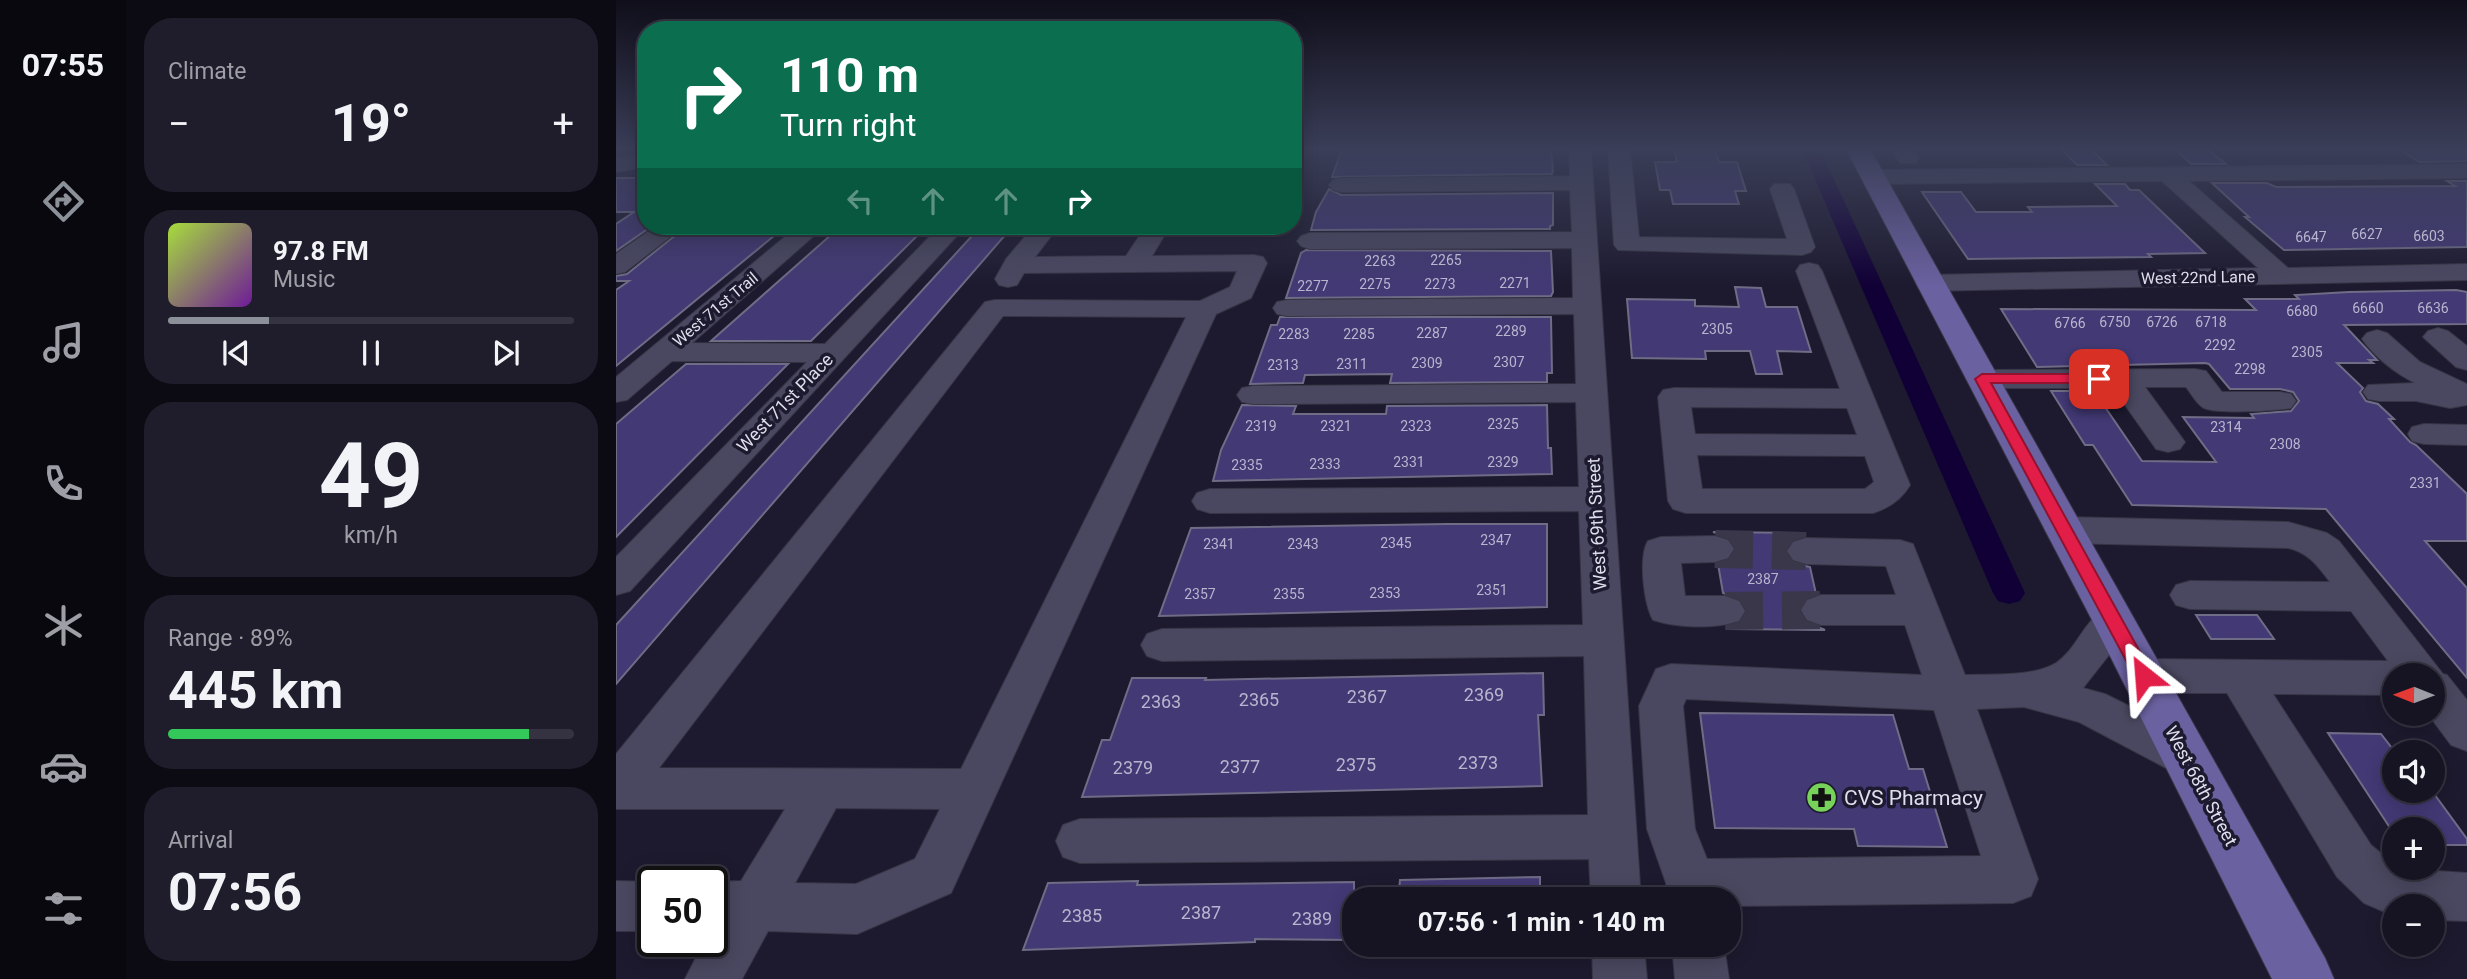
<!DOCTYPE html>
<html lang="en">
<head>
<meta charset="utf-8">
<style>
  :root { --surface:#161423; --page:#1f1d2b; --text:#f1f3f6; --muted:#9e9ea6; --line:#353341; --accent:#8c9099 }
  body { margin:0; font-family:Roboto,sans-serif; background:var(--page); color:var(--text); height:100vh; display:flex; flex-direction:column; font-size:26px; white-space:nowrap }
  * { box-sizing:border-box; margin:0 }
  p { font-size:23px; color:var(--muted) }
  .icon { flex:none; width:38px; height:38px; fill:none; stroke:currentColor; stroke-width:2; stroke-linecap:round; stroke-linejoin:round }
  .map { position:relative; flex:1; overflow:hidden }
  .drawer { display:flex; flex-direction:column; gap:18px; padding:18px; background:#0c0b13; width:490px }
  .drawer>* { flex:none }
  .banner { position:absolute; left:21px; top:21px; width:665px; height:214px; border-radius:28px; box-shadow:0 4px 18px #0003,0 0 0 2px var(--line); background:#0b6e4f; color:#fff; overflow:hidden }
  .needle { width:46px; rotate:271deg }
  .fabs { position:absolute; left:1766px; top:663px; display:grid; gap:14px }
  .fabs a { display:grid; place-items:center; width:63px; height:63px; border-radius:50%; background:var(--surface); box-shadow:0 4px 18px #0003,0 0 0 2px var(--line); font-size:35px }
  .speed { position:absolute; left:21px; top:866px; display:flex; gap:14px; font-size:35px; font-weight:700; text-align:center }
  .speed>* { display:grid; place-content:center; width:91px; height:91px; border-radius:50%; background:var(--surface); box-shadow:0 4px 18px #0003,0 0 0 2px var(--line); line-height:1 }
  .speed .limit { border:4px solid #111; border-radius:10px; background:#fff; color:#111 }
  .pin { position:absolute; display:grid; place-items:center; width:60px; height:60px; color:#fff; margin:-30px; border-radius:14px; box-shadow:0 4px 10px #0006 }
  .me { position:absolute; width:77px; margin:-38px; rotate:332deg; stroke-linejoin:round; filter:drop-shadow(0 0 5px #0008) }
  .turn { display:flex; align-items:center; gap:24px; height:147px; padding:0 28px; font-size:32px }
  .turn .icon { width:91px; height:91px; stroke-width:2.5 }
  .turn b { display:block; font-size:49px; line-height:60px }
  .lanes { display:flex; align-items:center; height:66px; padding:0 28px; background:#0003; justify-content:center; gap:35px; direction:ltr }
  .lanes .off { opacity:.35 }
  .big { font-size:52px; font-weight:700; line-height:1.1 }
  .drawer .card { flex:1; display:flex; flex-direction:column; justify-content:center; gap:10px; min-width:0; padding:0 24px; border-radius:28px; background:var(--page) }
  .drawer .dial { align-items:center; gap:0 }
  .dial b { font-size:91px; line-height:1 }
  .song { display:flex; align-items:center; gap:21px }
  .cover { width:84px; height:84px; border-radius:10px; background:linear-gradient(135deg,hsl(80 70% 55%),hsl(280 70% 35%)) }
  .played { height:7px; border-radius:4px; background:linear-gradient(90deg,var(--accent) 25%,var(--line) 25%) }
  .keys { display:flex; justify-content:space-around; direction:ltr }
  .heat { display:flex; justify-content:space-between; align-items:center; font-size:38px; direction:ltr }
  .charge { height:10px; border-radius:5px; background:linear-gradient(90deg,#34c759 89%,var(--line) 0) }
  .trip { position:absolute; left:726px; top:887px; width:399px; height:70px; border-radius:28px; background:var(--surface); box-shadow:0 4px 18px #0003,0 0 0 2px var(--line); font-weight:700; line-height:70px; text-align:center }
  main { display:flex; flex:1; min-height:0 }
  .dock { display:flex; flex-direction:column; width:126px; justify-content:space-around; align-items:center; background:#09080e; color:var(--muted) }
  .dock .icon { width:49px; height:49px }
  .dock .on { color:var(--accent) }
  .dock b { font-size:32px; color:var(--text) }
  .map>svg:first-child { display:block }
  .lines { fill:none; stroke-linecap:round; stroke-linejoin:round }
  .canal { fill:#110036; fill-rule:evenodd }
  .building { fill:#433975; stroke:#6f6d86; stroke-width:2 }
  .minor-tunnel { stroke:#3a374b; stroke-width:38; stroke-dasharray:38 19; stroke-linecap:butt }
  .minor-casing { stroke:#373545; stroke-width:2 }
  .major-casing { stroke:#373545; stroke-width:2 }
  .minor { fill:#4a4860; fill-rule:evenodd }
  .major { fill:#6a61a0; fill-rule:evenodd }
  .route { fill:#e11d48; stroke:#92132f; stroke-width:2 }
  .labels { text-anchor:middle; stroke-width:7; stroke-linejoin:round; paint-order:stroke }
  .number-label { font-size:14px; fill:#b8b5ce }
  .far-street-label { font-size:16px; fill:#dfdeec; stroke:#1d1a2f }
  .street-label { font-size:18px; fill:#dfdeec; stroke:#1d1a2f }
  .near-number-label { font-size:18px; fill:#b8b5ce }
  .near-poi-label { font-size:21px; fill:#dfdeec; stroke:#1d1a2f; text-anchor:start }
</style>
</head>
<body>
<main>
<nav class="dock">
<b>07:55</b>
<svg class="icon on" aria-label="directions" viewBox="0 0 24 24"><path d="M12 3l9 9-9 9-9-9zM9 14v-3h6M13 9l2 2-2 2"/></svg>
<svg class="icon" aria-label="music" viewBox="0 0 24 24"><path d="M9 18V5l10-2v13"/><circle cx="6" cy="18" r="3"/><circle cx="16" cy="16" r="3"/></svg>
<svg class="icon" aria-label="phone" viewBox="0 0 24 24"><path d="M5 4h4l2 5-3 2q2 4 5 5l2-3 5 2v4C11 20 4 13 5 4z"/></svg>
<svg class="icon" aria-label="climate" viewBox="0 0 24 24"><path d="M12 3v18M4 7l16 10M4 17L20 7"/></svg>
<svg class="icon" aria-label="car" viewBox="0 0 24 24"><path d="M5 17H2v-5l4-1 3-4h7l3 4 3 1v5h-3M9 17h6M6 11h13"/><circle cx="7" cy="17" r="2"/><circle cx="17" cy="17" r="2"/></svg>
<svg class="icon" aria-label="filters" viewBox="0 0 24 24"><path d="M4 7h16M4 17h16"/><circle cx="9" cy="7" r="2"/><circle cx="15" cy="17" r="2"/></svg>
</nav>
<section class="drawer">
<div class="card"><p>Climate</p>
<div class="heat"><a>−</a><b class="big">19°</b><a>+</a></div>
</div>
<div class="card">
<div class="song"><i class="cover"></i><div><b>97.8 FM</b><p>Music</p></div></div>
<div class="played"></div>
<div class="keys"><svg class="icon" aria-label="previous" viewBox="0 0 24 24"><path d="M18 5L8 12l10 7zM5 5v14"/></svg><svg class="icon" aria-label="pause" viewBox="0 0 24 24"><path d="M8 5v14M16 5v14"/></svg><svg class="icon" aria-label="next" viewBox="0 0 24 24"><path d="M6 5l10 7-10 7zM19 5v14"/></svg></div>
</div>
<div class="card dial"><b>49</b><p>km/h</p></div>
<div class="card"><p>Range · 89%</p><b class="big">445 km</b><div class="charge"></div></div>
<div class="card"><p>Arrival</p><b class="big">07:56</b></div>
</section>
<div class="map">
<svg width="1851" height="979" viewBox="0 0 1851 979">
  <rect width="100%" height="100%" fill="#1d1a2f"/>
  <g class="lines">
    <path class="canal" d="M1186,149H1204L1409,593L1404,601L1393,604L1382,601L1377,593Z"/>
  </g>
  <g class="building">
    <path d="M726,149H935L937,171L936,174L716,177Z"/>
    <path d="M1058,149H1099L1103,162H1121L1130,191H1119L1123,204H1057L1054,190H1044L1039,162H1061Z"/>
    <path d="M1445,149H1475L1491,165H1461Z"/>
    <path d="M1559,149H1591L1610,164H1575Z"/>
    <path d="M1783,149H1851V161L1803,162Z"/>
    <path d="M0,178H30V226H36L0,251V224L18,212H0Z"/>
    <path d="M1831,181H1851V247L1668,250L1629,217H1633L1596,183H1651L1660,187L1839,186Z"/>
    <path d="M1479,184H1509L1514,190H1523L1589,253L1532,254L1535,257L1352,259L1306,192H1345L1360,212H1416L1412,207L1501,206Z"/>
    <path d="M713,189L725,195L937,193V225L934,226V229L695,230L700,212Z"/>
    <path d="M71,226H170L0,366V290L13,281H0V276L11,274Z"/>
    <path d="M225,226H311L195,341H95Z"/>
    <path d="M365,226H397L0,684V625Z"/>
    <path d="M690,250L935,251L937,292L935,296L670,298L685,253Z"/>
    <path d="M1119,287L1145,288L1150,307H1181L1195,352L1161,351L1166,374H1140L1134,351H1089L1090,359L1016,358L1011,299L1079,300V306L1123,307Z"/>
    <path d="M1840,290L1851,292V324L1728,325L1761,360H1753L1757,363H1721L1747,388L1744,392L1750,401L1762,404L1778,419H1773L1794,442L1800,445L1851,494V541H1809L1851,588V678L1710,509L1516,505L1477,445H1469L1435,391H1478L1526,461L1600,462L1567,417L1638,418L1635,414L1675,411L1683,401L1677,392L1664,389H1614L1593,364L1589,363L1421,367L1385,309L1640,310L1629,299H1683L1679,295L1733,292Z"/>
    <path d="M664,317H935L936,373H931V382L774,383L776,374L689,375L687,383L634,384L655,325H661Z"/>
    <path d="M70,364H172L0,537V424Z"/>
    <path d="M626,405L680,406L677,414H770L771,406L931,405L932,448H935L936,474L597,481L605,450Z"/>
    <path d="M831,524H931V607L543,616L575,528Z"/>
    <path d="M1097,532L1185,533L1186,536L1175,541L1169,552L1176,563L1194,567L1200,594L1189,599L1183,611L1190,622L1209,630L1112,629V626L1125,622L1131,610L1124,599L1107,593L1102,564L1114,559L1120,548L1113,537Z"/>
    <path d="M1580,615H1641L1658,639H1595Z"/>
    <path d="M927,673L928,715H922L926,786L466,797L486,740H494L516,678H590L589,680Z"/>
    <path d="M1084,713L1277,715L1293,769H1307L1331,847L1242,846L1238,829L1099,828Z"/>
    <path d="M1712,733L1765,734L1779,752L1778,791H1816L1851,839V845H1816V830H1778V834Z"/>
    <path d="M924,877V900H782L784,880Z"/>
    <path d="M522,881L521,885L738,882V940L639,939V942L407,950L432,883Z"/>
  </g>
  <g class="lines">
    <g class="minor-tunnel">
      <path d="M1099,549L1190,551"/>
      <path d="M1109,611L1205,610"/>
    </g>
    <defs>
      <g id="minor">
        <path d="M677,149H693L690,154L677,156Z"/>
        <path d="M953,149H975L1025,900H975L973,859L464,863L447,857L440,841L447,825L464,819L972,815L968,656L546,661L531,656L525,645L531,634L546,629L967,625L963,511L594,513L581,509L576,501L581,493L594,489L963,487L960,402L637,404L626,402L621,395L626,388L637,386L960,384L958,314L671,316L661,314L657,308L661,302L671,300L957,298L956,248L694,249L685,246L681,241L685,236L694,233L956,232L954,190L725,192L717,190L713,185L717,180L725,178L954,176Z"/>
        <path d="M992,149H1014L1023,237L1171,239L1154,189L1158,184H1174L1178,189L1199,247L1195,252L1186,255L1002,250L998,245Z"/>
        <path d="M1275,149H1297L1303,158L1300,163H1284Z"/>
        <path d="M30,153V167L0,172V158Z"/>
        <path d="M1851,164V178L1573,181L1672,268L1851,264V280L1313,291L1303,289L1300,283L1303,277L1313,275L1642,268L1546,181L1257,184L1249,182L1246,177L1249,172L1257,170Z"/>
        <path d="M40,226H68L9,272L0,274V254Z"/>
        <path d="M182,226H209L76,343L209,344L324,226H350L14,591L0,595V557L191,362L56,361L11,400L0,402V377Z"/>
        <path d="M418,226H443L419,257L510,256L530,226H554L536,256L638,255L647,257L651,263L635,298L600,314L335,893L241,934L152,931L126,979H69L88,942H96V882H92L125,881L169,809H0V754L369,302L379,300L584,301L614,287L621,271L408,273L401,285L392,287L383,285L379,279L390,259ZM387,316L570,317L345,769L43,768ZM220,808L324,809L299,859L240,884L179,883Z"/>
        <path d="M1193,263L1202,265L1206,271L1294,485C1286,499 1273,508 1257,513H1070L1057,509L1052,501L1042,397L1047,390L1058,388L1224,389L1180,271L1184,265ZM1075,407L1231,408L1241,435L1079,434ZM1081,455L1249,456L1258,482L1249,489H1086Z"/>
        <path d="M1822,328L1832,331L1851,346V370L1840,367L1807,337L1812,331Z"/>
        <path d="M1761,330L1771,333L1804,362L1851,384V405L1834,408L1800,401H1763L1752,399L1747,392L1752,385L1799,383C1779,373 1759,357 1746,339L1751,333Z"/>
        <path d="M1579,369L1590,371L1606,392H1664L1675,394L1680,401L1675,408C1661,411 1600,414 1588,408C1581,405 1575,393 1570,387H1529L1569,442L1564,449L1552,452L1540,449L1497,388H1366L1355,386L1351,379L1355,372L1366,370Z"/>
        <path d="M1808,424L1851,425V445L1808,444L1796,441L1792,434L1796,427Z"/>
        <path d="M1447,517L1672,522L1711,533L1723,541L1827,674L1831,675L1851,700V751L1835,745L1812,714H1816V676H1778V695L1657,694L1755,845L1778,864V868L1851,873V921L1816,920V906H1778V916L1748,903L1721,877L1611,693H1528L1513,688L1507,676L1513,664L1528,659L1772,661L1735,611L1574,609L1560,605L1554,595L1560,585L1574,581L1714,582C1701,565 1693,553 1672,548L1447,543L1434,539L1429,530L1434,521Z"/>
        <path d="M1099,536L1112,540L1118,549L1112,558L1099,562L1065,563L1069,596H1109L1123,601L1129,611L1123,621C1098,629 1062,628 1037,620C1028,604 1022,557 1032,541L1045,537Z"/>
        <path d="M1190,538L1284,540L1297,544L1349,675C1375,674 1417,677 1440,663C1468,645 1471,598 1513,611L1519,622L1467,688L1489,694L1584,741L1591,755L1584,769L1568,774L1552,769L1463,722L1408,707L1361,709L1422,879L1415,896L1397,903L1113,906V900H1051L1050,883L1031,829L1023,706L1040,669L1055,664L1306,675L1289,625H1205L1191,620L1185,610L1191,600L1205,595H1280L1270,566L1190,564L1177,560L1171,551L1177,542ZM1070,699L1318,710L1365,856L1091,859L1079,829L1067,706Z"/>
        <path d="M0,881L38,882L37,931H0Z"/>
        <path d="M976,945H1028L1031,979H977Z"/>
        <path d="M1056,945H1108L1113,979H1059Z"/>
      </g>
      <path id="major" d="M1230,149H1254L1709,958L1718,979H1656L1477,622Z"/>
    </defs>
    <use href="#minor" class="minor-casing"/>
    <use href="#major" class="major-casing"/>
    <use href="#minor" class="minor"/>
    <use href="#major" class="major"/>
  </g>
  <linearGradient id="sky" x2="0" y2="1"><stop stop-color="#100e1a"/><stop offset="0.52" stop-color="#3a3e58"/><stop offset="1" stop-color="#3a3e58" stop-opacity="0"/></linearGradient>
  <rect width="1851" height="286" fill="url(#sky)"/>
  <path class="route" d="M1366,374H1483L1490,379L1483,383H1375L1534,670L1537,676L1534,681L1528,683L1521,681L1359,379Z"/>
  <defs>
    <symbol id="pharmacy-disc" viewBox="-11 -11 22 22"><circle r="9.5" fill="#77d259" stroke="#1d1a2f"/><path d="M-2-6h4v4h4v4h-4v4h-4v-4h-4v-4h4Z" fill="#111"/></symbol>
  </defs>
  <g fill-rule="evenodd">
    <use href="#pharmacy-disc" x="1188" y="780" width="35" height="35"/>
  </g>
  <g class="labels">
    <g class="number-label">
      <text x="1751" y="239">6627</text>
      <text x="1813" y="241">6603</text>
      <text x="1695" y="242">6647</text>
      <text x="830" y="265">2265</text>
      <text x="764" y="266">2263</text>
      <text x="899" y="288">2271</text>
      <text x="759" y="289">2275</text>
      <text x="824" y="289">2273</text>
      <text x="697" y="291">2277</text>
      <text x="1752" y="313">6660</text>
      <text x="1817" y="313">6636</text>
      <text x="1686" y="316">6680</text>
      <text x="1499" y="327">6750</text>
      <text x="1546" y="327">6726</text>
      <text x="1595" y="327">6718</text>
      <text x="1454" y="328">6766</text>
      <text x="1101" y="334">2305</text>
      <text x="895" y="336">2289</text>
      <text x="816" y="338">2287</text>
      <text x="678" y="339">2283</text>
      <text x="743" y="339">2285</text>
      <text x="1604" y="350">2292</text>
      <text x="1691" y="357">2305</text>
      <text x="893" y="367">2307</text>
      <text x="811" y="368">2309</text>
      <text x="736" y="369">2311</text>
      <text x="667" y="370">2313</text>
      <text x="1634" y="374">2298</text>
      <text x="887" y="429">2325</text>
      <text x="645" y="431">2319</text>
      <text x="720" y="431">2321</text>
      <text x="800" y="431">2323</text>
      <text x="1610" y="432">2314</text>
      <text x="1669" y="449">2308</text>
      <text x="793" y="467">2331</text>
      <text x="887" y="467">2329</text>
      <text x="709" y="469">2333</text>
      <text x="631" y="470">2335</text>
      <text x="1809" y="488">2331</text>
      <text x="880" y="545">2347</text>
      <text x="780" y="548">2345</text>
      <text x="603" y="549">2341</text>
      <text x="687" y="549">2343</text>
      <text x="1147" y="584">2387</text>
      <text x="876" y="595">2351</text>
      <text x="769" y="598">2353</text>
      <text x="584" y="599">2357</text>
      <text x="673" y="599">2355</text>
    </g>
    <g class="far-street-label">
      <text transform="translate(1582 277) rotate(-1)" y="6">West 22nd Lane</text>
      <text transform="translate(99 309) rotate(-40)" y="6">West 71st Trail</text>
    </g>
    <g class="street-label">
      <text transform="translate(169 403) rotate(-46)" y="6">West 71st Place</text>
      <text transform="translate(981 524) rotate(-93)" y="6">West 69th Street</text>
      <text transform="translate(1585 786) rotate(62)" y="6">West 68th Street</text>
    </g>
    <g class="near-number-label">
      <text x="868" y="701">2369</text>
      <text x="751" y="703">2367</text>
      <text x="643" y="706">2365</text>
      <text x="545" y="708">2363</text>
      <text x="862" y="769">2373</text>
      <text x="740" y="771">2375</text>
      <text x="624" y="773">2377</text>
      <text x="517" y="774">2379</text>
      <text x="585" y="919">2387</text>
      <text x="466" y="922">2385</text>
      <text x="696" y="925">2389</text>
    </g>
    <g class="near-poi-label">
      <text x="1228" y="805">CVS Pharmacy</text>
    </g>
  </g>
</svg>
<div class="fabs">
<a><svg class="needle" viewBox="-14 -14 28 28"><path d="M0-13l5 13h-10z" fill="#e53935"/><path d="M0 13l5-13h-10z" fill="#9e9ea6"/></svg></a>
<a><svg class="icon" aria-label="sound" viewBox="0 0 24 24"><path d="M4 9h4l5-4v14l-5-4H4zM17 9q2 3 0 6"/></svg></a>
<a>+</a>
<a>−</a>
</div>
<div class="speed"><div class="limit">50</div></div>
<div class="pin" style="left:1483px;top:379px;background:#d93025"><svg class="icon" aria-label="arrive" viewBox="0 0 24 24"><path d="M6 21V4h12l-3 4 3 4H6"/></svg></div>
<svg class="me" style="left:1528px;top:676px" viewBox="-20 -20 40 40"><path d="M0-17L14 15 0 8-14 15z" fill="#e11d48" stroke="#fff" stroke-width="4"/></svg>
<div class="trip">07:56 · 1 min · 140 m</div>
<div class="banner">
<div class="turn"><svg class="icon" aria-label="right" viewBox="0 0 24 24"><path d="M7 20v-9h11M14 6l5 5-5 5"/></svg><div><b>110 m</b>Turn right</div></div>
<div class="lanes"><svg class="icon off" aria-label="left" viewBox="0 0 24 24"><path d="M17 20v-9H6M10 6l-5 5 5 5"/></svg><svg class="icon off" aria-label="ahead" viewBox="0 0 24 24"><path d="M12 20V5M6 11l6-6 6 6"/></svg><svg class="icon off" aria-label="ahead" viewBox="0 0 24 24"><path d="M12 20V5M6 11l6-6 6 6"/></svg><svg class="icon" aria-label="right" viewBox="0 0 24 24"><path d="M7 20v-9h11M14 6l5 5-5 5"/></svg></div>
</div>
</div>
</main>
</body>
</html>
